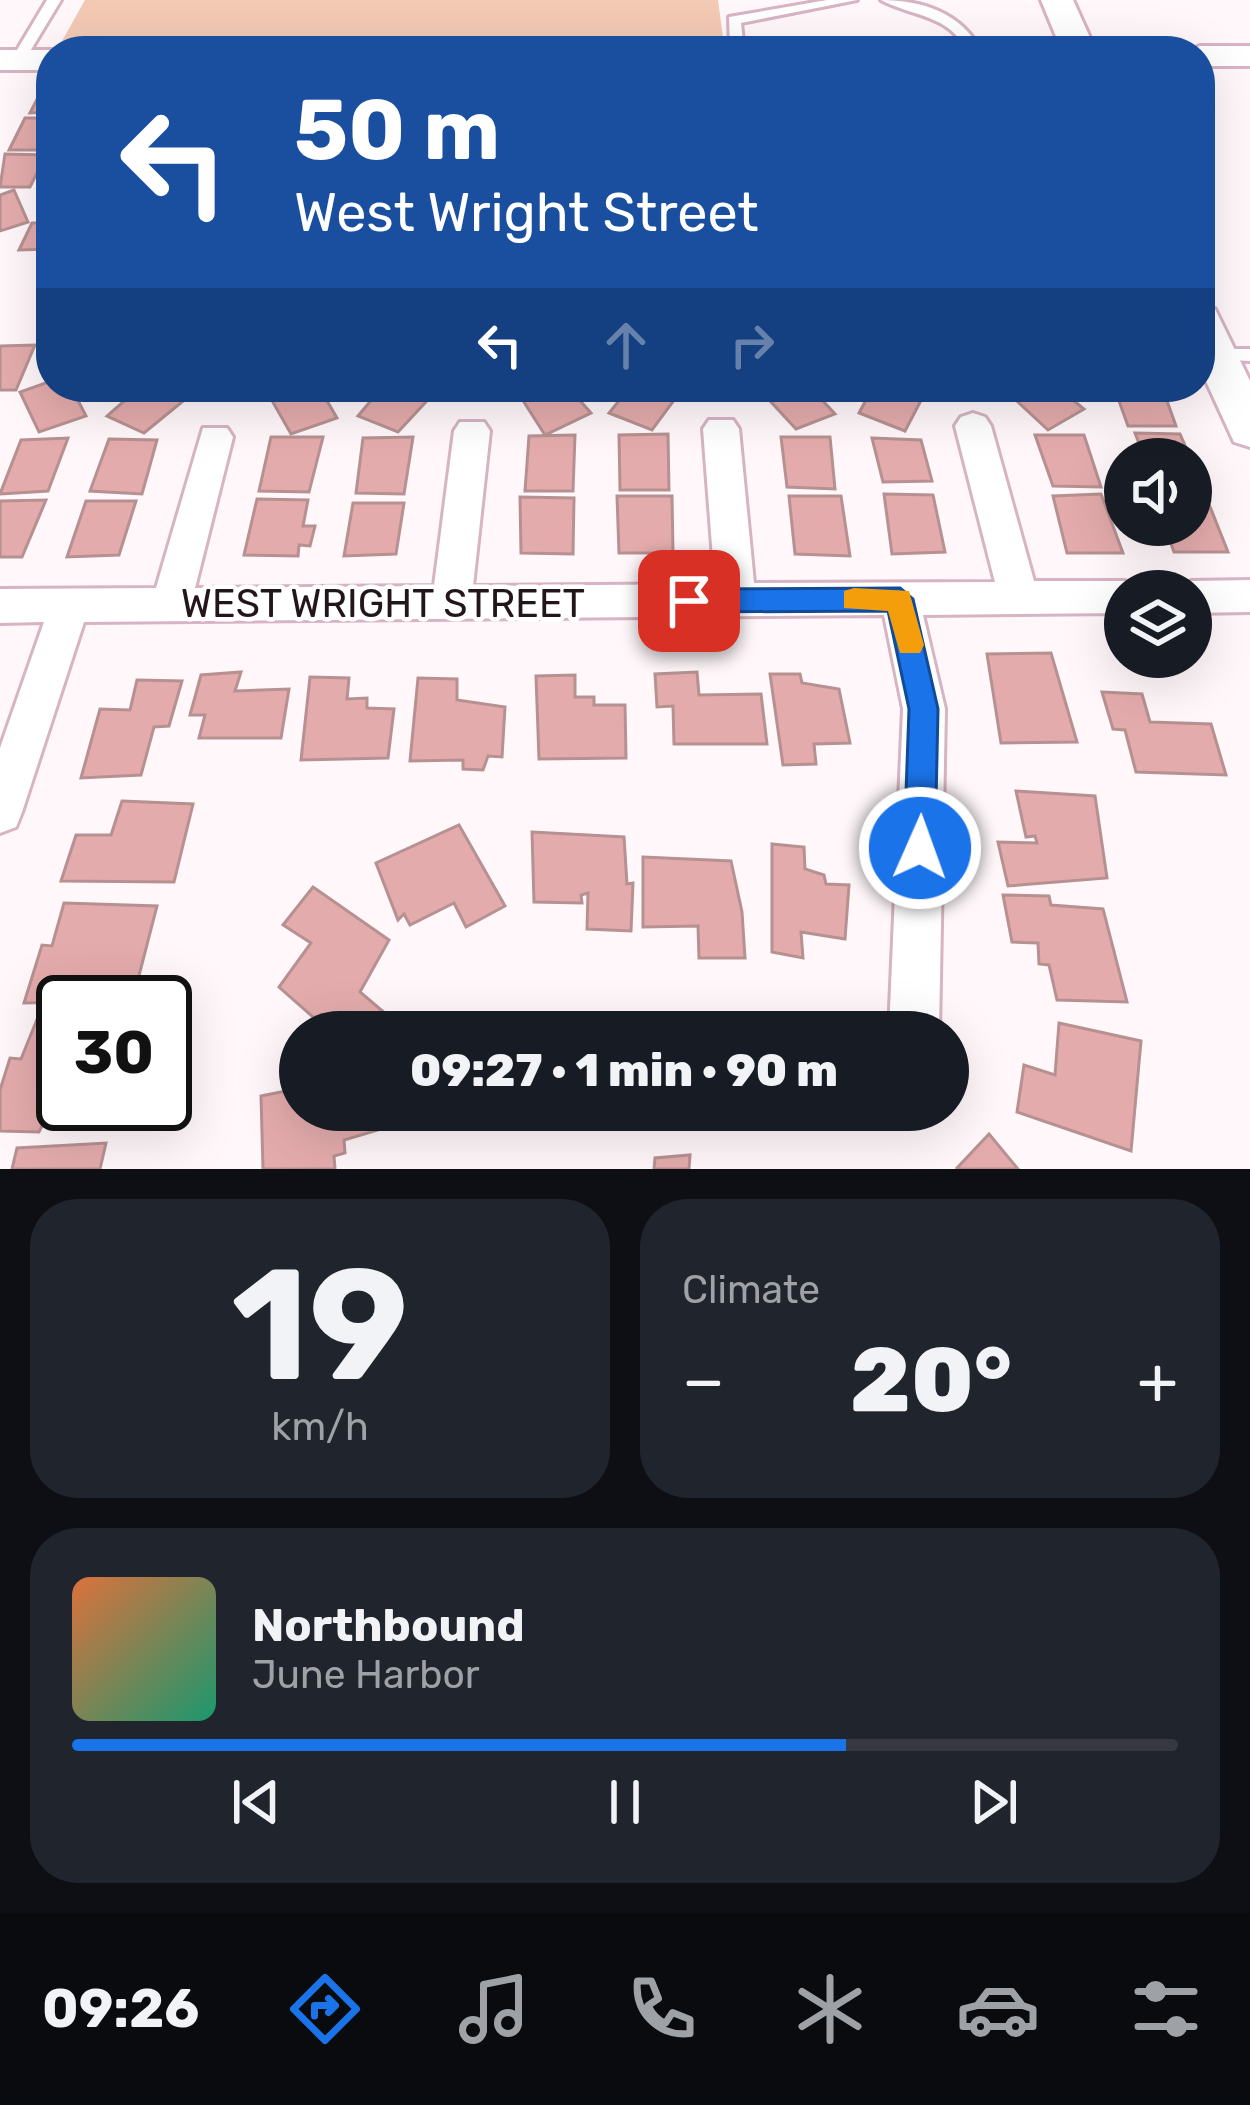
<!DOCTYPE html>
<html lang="en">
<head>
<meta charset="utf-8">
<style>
  :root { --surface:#171b24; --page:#20242c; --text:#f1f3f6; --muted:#9ea1a6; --line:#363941; --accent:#1a73e8 }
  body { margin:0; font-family:Rubik,sans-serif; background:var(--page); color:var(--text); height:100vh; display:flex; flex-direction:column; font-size:45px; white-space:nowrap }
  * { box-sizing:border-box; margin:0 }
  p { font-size:39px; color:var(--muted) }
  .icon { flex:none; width:66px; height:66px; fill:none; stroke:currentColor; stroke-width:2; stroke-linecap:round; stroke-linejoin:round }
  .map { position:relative; height:1169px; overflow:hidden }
  .side { display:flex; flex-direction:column; gap:30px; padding:30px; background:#0d0f14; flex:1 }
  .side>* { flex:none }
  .guide { position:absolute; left:36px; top:36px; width:1179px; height:366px; border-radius:48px; box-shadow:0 12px 48px #0002; background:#1a4fa0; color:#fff; overflow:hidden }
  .buttons { position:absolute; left:1104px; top:438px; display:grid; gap:24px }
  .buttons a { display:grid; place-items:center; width:108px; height:108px; border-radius:50%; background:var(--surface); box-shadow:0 12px 48px #0002; font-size:60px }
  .speed { position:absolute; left:36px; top:975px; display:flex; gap:24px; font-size:60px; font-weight:700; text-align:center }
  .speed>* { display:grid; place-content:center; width:156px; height:156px; border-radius:50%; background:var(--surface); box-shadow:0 12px 48px #0002; line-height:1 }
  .speed .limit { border:6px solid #111; border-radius:18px; background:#fff; color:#111 }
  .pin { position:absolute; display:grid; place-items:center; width:102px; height:102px; color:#fff; margin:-51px; border-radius:24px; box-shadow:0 6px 18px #0006 }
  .me { position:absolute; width:132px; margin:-66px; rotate:2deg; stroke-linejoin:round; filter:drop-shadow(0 0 9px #0008) }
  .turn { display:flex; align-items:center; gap:42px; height:252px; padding:0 60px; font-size:54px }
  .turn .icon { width:156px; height:156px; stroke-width:2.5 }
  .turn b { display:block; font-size:84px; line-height:102px }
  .lanes { display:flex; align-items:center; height:114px; padding:0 60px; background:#0003; justify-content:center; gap:60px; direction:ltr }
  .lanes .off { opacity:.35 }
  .big { font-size:90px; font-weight:800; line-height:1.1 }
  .side .card { flex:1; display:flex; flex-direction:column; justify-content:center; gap:18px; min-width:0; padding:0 42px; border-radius:48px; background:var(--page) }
  .side .dial { align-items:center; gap:0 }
  .dial b { font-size:156px; line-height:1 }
  .song { display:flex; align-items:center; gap:36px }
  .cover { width:144px; height:144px; border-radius:18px; background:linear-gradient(135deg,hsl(20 70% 55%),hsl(160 70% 35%)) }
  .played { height:12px; border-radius:6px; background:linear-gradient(90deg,var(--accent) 70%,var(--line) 70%) }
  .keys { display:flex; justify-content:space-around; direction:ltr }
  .heat { display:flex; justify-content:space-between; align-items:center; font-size:66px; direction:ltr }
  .side .tiles { flex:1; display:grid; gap:30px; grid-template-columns:1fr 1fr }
  .card:last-child { grid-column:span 2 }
  .trip { position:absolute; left:279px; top:1011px; width:690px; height:120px; border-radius:60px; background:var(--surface); box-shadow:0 12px 48px #0002; font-weight:800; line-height:120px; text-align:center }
  .tab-bar { display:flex; height:192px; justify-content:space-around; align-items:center; background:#090b0e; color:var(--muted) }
  .tab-bar .icon { width:84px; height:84px }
  .tab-bar .current { color:var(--accent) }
  .tab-bar b { font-size:54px; color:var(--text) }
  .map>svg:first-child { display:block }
  .green { fill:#f3c9b4 }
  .building { fill:#e4abac; stroke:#b79191; stroke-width:3 }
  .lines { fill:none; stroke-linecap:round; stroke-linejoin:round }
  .service-casing { stroke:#d7b4c3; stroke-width:6 }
  .minor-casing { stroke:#d7b4c3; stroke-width:6 }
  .tertiary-casing { stroke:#d7b4c3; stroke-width:6 }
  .service { fill:#fff; fill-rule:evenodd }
  .minor { fill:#fff; fill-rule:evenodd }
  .tertiary { fill:#fff; fill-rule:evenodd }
  .route { fill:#1a73e8; stroke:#114b97; stroke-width:3 }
  .slow { fill:#f59e0b }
  .labels { text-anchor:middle; stroke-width:9; stroke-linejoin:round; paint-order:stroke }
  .street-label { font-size:39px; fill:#22151b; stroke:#fff }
</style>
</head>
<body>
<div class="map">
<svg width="1250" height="1169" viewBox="0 0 1250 1169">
  <rect width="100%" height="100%" fill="#fff7fa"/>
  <path class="green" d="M85,0H718L723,38L62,41Z"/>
  <g class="building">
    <path d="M45,84H51V112L30,113Z"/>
    <path d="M25,118H51L48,150H9Z"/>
    <path d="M5,154L46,155L30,187H0Z"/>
    <path d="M14,190L28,222L0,231V195Z"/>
    <path d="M32,223H51V249L19,250Z"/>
    <path d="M35,345L16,390H0V346Z"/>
    <path d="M51,381V387H71L86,416L39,432L20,392Z"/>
    <path d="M140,387H182L193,393L144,433L107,416Z"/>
    <path d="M273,387H319L337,418L291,434L266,390Z"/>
    <path d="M367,387H434L438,389L398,432L358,416L379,391Z"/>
    <path d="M568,387L591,413L545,435L515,388Z"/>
    <path d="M630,387H680L683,388L652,430L609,413Z"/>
    <path d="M810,387L835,414L796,429L759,389Z"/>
    <path d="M873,387H928L905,431L859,413Z"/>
    <path d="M1057,387L1084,409L1048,430L1004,389Z"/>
    <path d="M1114,387H1162L1176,426H1128Z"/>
    <path d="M1135,433L1180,434L1191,459H1145Z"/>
    <path d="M668,434L669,490H620L619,435Z"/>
    <path d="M575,435L573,491H525L529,436Z"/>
    <path d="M1035,435H1084L1101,487L1053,486Z"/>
    <path d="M271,437H323L309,492L259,491Z"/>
    <path d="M413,437L404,494L356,493L363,438Z"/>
    <path d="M781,437H830L835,489L787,487Z"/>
    <path d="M68,438L48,491L0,494L21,440Z"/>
    <path d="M872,438L921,440L932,481L883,482Z"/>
    <path d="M109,439L157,440L142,494L90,491Z"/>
    <path d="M884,494L933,495L945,552L892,554Z"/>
    <path d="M1101,494L1123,553H1067L1053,496Z"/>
    <path d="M1191,494H1205L1228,552H1174L1164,525H1191Z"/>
    <path d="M617,496H672L673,553H619Z"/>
    <path d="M789,496H841L850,556L795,554Z"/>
    <path d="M520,497L574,498L573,554L521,553Z"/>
    <path d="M257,499L308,500L303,526H315L310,546L299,545L298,556L244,555Z"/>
    <path d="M46,500L22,557H0V501Z"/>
    <path d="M86,501H136L119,555L67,557Z"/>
    <path d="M353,503H404L396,554L344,556Z"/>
    <path d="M1051,653L1077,742L1001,743L987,654Z"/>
    <path d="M241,672L235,691L289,689L281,738H199L205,715H190L201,675Z"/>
    <path d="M697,672L699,695L761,694L767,744H674L673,706L657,707L655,674Z"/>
    <path d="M770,674H800L802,683L839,689L850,743L814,744L816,764L783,765Z"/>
    <path d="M575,675V697H594V705H625L626,758L539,759L536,676Z"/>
    <path d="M310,677L349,678L347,699L367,698V708L394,709L388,758L301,760Z"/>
    <path d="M418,678L457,679V700L505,707L502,757L488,756L483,770L463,769V760L410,761Z"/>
    <path d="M137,680L182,681L169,726L154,727L141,775L81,778L100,709L130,710Z"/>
    <path d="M1102,692L1142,694L1150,722L1211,724L1226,775L1136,772L1125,730L1113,729Z"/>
    <path d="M1016,791L1095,796L1107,878L1008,886L998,842L1037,843L1035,836L1026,837Z"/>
    <path d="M122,801L193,804L174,882L61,881L76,835H111Z"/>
    <path d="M459,825L505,906L466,927L454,903L410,925L404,914L398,920L376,863Z"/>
    <path d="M532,832L624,837L627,884L633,883L631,931L587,929L588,893L581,895L582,903L534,902Z"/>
    <path d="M772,844L804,847L805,869L824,875L826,884L849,885L845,939L801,932L803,958L772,952Z"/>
    <path d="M643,857L731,861L742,912L745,958H699L698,926L643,927Z"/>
    <path d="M313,887L389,940L360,992L386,1014L373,1032H330L279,987L311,943L283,925Z"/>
    <path d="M1003,895L1049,896L1051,905L1103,909L1127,1002L1057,1000L1049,965L1039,964L1038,943L1012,942Z"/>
    <path d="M64,903L157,906L135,991L79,992L76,1002L24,1003L42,945L52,946Z"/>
    <path d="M63,1016V1104H136L132,1118L45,1120L39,1132L0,1131V1090L10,1058L21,1059L38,1017Z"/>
    <path d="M1059,1023L1141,1041L1131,1151L1017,1112L1024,1065L1055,1075Z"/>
    <path d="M300,1088V1110H376L378,1130L344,1140L345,1153L334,1156L335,1169H263L261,1096Z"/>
    <path d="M989,1134L1018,1169H958L957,1168Z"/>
    <path d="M106,1143L100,1169H12L17,1148Z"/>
    <path d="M690,1155L689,1169H654L655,1158Z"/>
  </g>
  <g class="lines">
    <defs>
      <g id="service">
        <path d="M47,0H61L23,63H13L11,60Z"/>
        <path d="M827,0H857L741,23L744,51H730L729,17Z"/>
        <path d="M881,0C922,0 962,13 981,51H967C949,14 913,17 881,0Z"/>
        <path d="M1216,349H1250V361L1210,359L1207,355Z"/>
      </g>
      <g id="minor">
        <path d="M973,413L985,417L991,426L1034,581H1125L1142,591H1125V613L923,615L945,709L939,1032H889L903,709L884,615L84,622L22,812L16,827L0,833V748L44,622L0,623V589L156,588L203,428H227L233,437L195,588L434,586L454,431L460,422H484L490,431L473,586L715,584L703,429L709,420H733L739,429L754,583L995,582L955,426L961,417Z"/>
        <path d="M1250,580V612L1191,613V591H1174L1191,581Z"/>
      </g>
      <g id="tertiary">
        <path d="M1041,0H1073L1096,51H1062Z"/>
        <path d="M1200,46H1250V66H1200V51H1187Z"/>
        <path d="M0,50H51L56,51H51V70H0Z"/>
        <path d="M1200,304L1215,309L1250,381V447L1234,442L1200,368Z"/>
      </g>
    </defs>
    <use href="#service" class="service-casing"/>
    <use href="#minor" class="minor-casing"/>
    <use href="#tertiary" class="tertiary-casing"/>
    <use href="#service" class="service"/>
    <use href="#minor" class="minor"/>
    <use href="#tertiary" class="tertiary"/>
  </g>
  <path class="route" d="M900,588L913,599L938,709L935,848L931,858L920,863L908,858L904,848L909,709L888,611L689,612L675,601L689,589Z"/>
  <path class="slow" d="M854,588L909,591L924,645L920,653H900L888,611L844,608V591Z"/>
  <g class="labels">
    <g class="street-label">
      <text x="383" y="617">WEST WRIGHT STREET</text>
    </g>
  </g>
</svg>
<div class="buttons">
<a><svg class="icon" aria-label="sound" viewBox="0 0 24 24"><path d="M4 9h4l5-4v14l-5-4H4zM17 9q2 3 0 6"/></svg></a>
<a><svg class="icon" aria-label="layers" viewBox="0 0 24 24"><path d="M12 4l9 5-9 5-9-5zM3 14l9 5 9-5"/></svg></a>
</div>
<div class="speed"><div class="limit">30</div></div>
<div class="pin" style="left:689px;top:601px;background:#d93025"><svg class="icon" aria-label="arrive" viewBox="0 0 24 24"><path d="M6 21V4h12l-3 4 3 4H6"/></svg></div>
<svg class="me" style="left:920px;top:848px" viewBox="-20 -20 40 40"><circle r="17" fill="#1a73e8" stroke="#fff" stroke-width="3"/><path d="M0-11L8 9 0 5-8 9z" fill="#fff"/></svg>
<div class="trip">09:27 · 1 min · 90 m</div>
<div class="guide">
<div class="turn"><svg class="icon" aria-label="left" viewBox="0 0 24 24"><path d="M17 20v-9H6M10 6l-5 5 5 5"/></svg><div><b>50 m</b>West Wright Street</div></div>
<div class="lanes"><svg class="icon" aria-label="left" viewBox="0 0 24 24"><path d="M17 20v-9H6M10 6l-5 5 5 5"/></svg><svg class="icon off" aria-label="ahead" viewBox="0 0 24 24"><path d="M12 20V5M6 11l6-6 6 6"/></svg><svg class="icon off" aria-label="right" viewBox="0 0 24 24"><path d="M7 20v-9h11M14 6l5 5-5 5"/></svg></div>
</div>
</div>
<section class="side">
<div class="tiles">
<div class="card dial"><b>19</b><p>km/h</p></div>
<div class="card"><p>Climate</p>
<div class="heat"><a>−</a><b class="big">20°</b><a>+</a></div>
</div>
<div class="card">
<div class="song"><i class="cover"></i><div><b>Northbound</b><p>June Harbor</p></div></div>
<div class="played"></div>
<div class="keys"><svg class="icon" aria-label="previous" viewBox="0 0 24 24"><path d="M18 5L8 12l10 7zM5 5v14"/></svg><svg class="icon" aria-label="pause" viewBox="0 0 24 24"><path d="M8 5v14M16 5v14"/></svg><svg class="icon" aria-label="next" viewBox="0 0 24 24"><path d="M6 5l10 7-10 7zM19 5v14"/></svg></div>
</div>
</div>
</section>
<nav class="tab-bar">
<b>09:26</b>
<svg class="icon current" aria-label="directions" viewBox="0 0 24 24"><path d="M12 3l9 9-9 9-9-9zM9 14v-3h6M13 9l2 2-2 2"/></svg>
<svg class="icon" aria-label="music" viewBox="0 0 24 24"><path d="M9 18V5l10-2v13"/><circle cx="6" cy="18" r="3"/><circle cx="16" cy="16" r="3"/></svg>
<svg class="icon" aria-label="phone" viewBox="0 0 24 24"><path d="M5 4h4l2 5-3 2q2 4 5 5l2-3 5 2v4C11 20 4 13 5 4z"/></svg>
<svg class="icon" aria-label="climate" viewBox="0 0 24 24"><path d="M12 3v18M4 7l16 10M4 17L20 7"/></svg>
<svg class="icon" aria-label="car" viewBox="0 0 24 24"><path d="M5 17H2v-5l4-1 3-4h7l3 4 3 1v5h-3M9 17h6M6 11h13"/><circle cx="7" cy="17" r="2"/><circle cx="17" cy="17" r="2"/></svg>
<svg class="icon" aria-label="filters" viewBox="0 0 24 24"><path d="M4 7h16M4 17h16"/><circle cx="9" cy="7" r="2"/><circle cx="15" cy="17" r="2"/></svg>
</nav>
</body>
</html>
